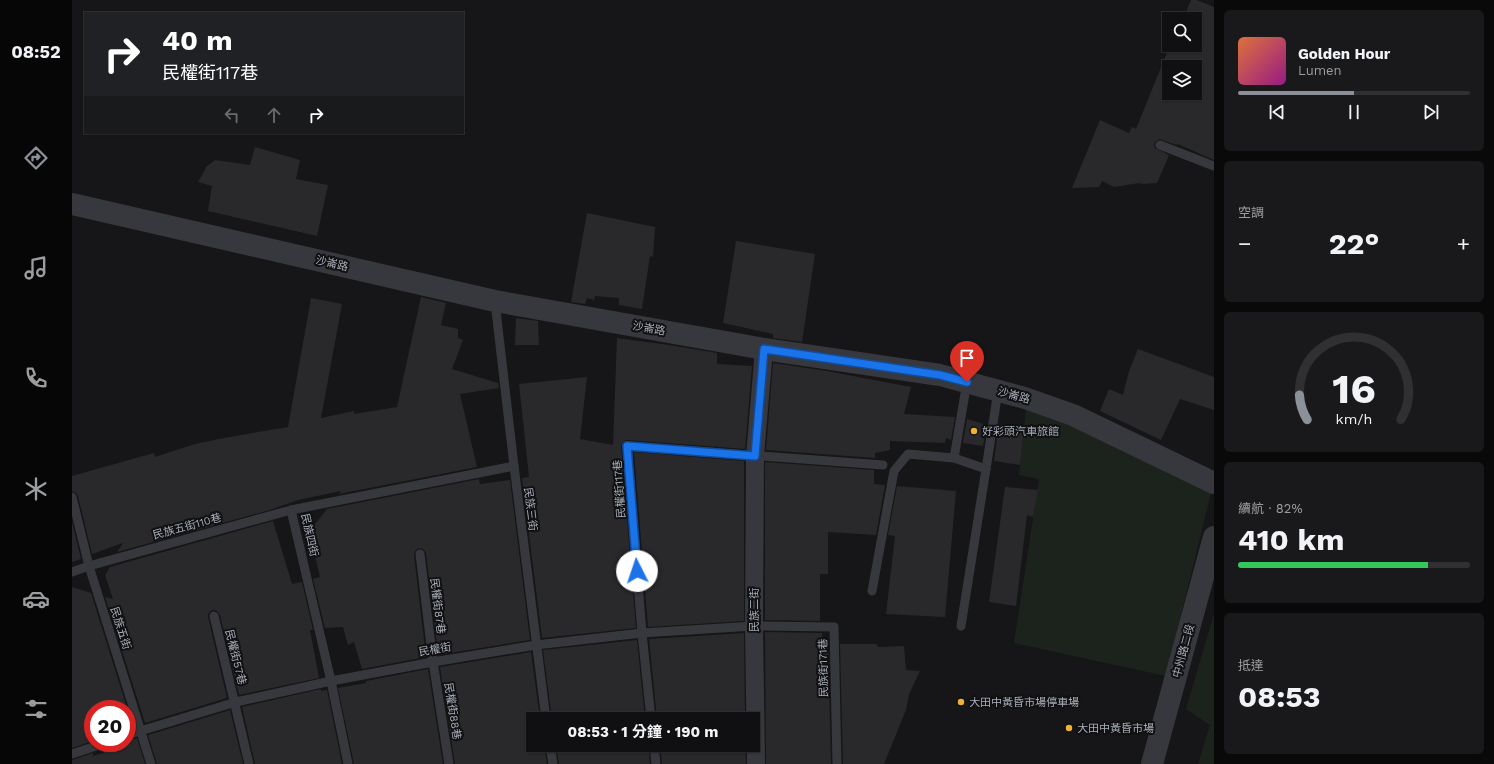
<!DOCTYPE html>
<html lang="zh-TW">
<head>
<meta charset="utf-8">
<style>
  :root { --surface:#101012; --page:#19191b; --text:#f1f3f6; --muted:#9c9d9f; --line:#303032; --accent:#8c9099 }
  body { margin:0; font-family:"Work Sans","Noto Sans TC",sans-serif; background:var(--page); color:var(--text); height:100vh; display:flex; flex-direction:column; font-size:15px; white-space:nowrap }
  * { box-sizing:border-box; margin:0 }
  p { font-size:13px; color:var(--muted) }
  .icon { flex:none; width:22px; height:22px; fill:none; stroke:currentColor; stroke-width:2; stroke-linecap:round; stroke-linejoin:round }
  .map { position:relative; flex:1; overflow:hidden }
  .sheet { display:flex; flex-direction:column; gap:10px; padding:10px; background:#09090a; width:280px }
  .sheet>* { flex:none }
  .banner { position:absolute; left:12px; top:12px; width:380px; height:122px; border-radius:0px; box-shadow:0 1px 3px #0004,0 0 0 1px var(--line); background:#202124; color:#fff; overflow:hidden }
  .fabs { position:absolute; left:1090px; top:12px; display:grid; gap:8px }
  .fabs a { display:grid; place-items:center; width:40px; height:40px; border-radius:0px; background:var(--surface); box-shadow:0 1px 3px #0004,0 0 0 1px var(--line); font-size:20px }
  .speed { position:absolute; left:12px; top:700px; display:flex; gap:8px; font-size:20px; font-weight:700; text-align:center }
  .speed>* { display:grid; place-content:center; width:52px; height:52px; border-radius:50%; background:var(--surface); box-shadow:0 1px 3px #0004,0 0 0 1px var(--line); line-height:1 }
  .speed .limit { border:6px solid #d22; background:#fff; color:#111 }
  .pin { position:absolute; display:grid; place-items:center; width:34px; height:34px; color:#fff; margin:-41px -17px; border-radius:50% 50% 50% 0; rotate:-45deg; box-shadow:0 0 4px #0007 }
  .pin .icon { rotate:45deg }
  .me { position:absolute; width:44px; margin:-22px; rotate:356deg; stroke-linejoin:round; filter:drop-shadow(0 0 3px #0008) }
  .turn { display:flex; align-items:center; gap:14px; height:84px; padding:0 12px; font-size:18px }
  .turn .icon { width:52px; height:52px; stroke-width:2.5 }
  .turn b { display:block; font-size:28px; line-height:34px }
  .lanes { display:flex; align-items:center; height:38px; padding:0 12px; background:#0003; justify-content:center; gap:20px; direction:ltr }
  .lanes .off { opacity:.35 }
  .big { font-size:30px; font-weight:700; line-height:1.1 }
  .sheet .widget { flex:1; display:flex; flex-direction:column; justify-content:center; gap:6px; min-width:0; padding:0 14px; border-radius:6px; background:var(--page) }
  .sheet .dial { align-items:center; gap:0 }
  .dial svg { height:104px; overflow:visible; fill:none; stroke:var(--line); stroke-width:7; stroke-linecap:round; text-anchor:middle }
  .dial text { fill:var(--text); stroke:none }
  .song { display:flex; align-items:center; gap:12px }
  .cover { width:48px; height:48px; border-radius:6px; background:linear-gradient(135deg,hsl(20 70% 55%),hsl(310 70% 35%)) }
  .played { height:4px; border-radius:2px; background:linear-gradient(90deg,var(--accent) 50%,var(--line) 50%) }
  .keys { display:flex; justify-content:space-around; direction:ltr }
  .heat { display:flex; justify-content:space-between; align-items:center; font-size:22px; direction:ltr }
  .charge { height:6px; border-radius:3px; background:linear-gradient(90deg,#34c759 82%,var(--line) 0) }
  .trip { position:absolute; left:454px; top:712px; width:234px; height:40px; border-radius:0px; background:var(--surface); box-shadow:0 1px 3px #0004,0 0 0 1px var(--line); font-weight:700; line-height:40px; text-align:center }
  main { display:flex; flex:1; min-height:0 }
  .tab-bar { display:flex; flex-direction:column; width:72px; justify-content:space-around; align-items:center; background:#060607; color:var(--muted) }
  .tab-bar .icon { width:28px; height:28px }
  .tab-bar .current { color:var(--accent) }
  .tab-bar b { font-size:18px; color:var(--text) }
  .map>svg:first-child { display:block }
  .green { fill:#1c231d }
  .building { fill:#29292c; fill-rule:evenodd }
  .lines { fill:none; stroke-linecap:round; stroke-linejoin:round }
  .service { stroke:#37383d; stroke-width:9 }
  .minor { stroke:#37383d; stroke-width:18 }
  .tertiary { stroke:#37383d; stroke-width:22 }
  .route-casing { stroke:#114b97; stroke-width:10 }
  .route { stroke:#1a73e8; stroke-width:7 }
  .poi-dot { fill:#f2b134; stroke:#111113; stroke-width:1.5 }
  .labels { text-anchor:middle; stroke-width:4; stroke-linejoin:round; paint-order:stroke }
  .street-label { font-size:11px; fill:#a8adb8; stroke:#111113 }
  .poi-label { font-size:11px; fill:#a8adb8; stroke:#111113; text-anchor:start }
</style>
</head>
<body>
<main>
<nav class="tab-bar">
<b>08:52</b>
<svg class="icon current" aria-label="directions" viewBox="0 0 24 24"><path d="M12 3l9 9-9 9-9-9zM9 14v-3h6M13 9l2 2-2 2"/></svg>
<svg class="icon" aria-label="music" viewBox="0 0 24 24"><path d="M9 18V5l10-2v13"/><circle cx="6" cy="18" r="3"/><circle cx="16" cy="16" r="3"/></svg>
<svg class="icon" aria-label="phone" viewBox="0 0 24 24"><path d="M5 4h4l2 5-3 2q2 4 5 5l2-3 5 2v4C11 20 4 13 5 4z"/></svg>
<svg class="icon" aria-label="climate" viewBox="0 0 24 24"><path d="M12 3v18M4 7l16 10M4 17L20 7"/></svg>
<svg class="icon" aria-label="car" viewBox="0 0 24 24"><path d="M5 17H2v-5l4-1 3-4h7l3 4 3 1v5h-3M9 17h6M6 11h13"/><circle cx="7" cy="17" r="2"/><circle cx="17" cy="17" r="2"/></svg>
<svg class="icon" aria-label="filters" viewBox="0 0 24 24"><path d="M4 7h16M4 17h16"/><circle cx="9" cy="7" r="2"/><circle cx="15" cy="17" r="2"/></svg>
</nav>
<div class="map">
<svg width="1142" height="764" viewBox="0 0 1142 764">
  <rect width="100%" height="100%" fill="#161618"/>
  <g class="green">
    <path d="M954,409L987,420L1139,493L1094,676L942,643L967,479L947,475Z"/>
    <path d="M1142,614V764H1126L1138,725L1114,709Z"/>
  </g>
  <g class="building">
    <path d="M1119,0H1125L1142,7V160L1106,144L1105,145L1087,139L1082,143L1083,148L1097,155L1085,183L1070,184L1067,183L1042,187L1030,181L1027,187L1000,188L1028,120L1057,133L1060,127L1064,129L1098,45H1123V19H1111ZM1097,67H1123V93H1097Z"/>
    <path d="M183,147L228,160L224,179L256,185L245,236L136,211L140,186L126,182L135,166L143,160L178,165Z"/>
    <path d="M515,213L583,227L581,257L578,256L570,309L547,305V298L523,296L522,300L515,298L513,304L499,302Z"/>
    <path d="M664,241L743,254L730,342L701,338V334L651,323Z"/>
    <path d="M349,297L374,303L369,325L386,329V338L391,340L380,369L426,383L427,388L388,394L405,467L267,494L269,491L226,500L198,510L45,552L51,543L20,554L6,496L4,493L0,491V476L82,453L83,457L123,444L152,438L216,427L239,298L270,304L249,418L282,411V414L325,407Z"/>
    <path d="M444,318L466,321L467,345H443Z"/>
    <path d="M545,338L597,345L645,353V364L680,366L673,449L555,440L552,441L549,446L564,628L470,638L450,478L457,477L447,384L515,377L508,439L541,445Z"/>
    <path d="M1066,349L1142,377V410L1108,399L1089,440L1028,411L1037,389L1051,395L1057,371Z"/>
    <path d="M701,363L755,371L839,387L832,414L883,417L879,440L874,438L873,443L818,441V450L803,453V458L694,450Z"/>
    <path d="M895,419L915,425L911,446L891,443Z"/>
    <path d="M927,424L952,428L948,465L922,461Z"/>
    <path d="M562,452L672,461V621L576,627Z"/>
    <path d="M693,462L802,470V484L813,485L804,535L756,532V574H748V621L693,620Z"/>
    <path d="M407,479L408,484L438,480L458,640L366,655L354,553L351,549L347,548L343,551L342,555L354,657L290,669L282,642L276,645L271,627L253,628L241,579L248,577L239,539L240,528L255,509Z"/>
    <path d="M825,486L884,491L873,617L814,614L823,536L816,535Z"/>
    <path d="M933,487L966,490L961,517L955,515L944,606L917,602Z"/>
    <path d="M201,521L220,584L230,582L241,630H238L247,678L167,695L148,615L144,610H140L136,614V617L155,698L73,723L33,597L41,599L33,575L38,567Z"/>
    <path d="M0,522L9,559L0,562Z"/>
    <path d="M0,587L19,593L61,727L55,729V709H21V741L0,748Z"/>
    <path d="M693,632L748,633H750V643L756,644L759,764H694Z"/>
    <path d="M672,633L673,719H585L577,639Z"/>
    <path d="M565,640L573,719H480L471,650Z"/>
    <path d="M768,644H804L806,647L832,646L834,670L848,671L837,694L834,710L812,764H771Z"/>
    <path d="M459,652L468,719H461V745H472L475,764H383L368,667Z"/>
    <path d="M356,669L371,764H282L266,688L294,683V681Z"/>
    <path d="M249,689V691L255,690L270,764H183L170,707Z"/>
    <path d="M158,710L171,764H85L76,735Z"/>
    <path d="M65,738L73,764H0V760L21,753V756L55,746V741Z"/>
    <path d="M484,745H576L578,764H487Z"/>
    <path d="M588,745H673L674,764H590Z"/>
  </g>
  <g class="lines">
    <g class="service">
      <path d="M1088,145L1142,166"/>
      <path d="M423,302L442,466L474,719"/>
      <path d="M882,458L895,382"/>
      <path d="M914,469L926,391"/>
      <path d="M0,497L17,566L79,764"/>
      <path d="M348,554L361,662L377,764"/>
      <path d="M0,572L17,566L219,510"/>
      <path d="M800,591L822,471L836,454L882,458L914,469L889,626"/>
      <path d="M142,616L177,764"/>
      <path d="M579,719L570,633L555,446L811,465"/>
      <path d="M55,735L164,702L259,681L361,662L464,645L570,633L682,626L762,627L765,764"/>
      <path d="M478,745L481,764"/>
      <path d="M582,745L584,764"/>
      <path d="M0,754L33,743"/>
      <path d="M276,764L259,681L219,510L442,466"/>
    </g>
    <path class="minor" d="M684,764L682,626L683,456L692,349"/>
    <g class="tertiary">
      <path d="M0,204L423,301L692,349L868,375L953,398L1001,415L1142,483"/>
      <path d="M1080,764L1142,537"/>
    </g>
  </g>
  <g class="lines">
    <defs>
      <path id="route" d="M565,571L555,446L683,456L692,349L868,375L895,382"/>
    </defs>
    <use href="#route" class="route-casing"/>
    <use href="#route" class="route"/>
  </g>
  <g class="poi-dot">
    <circle cx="902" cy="431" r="4"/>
    <circle cx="889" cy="702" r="4"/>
    <circle cx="997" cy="728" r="4"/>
  </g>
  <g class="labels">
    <g class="street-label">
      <text transform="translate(260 263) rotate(13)" y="4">沙崙路</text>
      <text transform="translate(577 328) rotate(10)" y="4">沙崙路</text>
      <text transform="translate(942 395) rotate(16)" y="4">沙崙路</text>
      <text transform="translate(547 489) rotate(-94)" y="4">民權街117巷</text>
      <text transform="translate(459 509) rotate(83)" y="4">民族三街</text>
      <text transform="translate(115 526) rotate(-15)" y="4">民族五街110巷</text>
      <text transform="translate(238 535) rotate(77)" y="4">民族四街</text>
      <text transform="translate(366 606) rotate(83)" y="4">民權街87巷</text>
      <text transform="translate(682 610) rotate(-90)" y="4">民族二街</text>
      <text transform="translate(49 628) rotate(72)" y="4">民族五街</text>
      <text transform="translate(363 649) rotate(-10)" y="4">民權街</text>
      <text transform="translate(1111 651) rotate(-75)" y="4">中州路二段</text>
      <text transform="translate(164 657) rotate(76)" y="4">民權街57巷</text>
      <text transform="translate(751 668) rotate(-91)" y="4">民族街171巷</text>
      <text transform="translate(381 711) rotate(81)" y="4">民權街88巷</text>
    </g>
    <g class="poi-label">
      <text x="910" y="435">好彩頭汽車旅館</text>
      <text x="897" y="706">大田中黃昏市場停車場</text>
      <text x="1005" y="732">大田中黃昏市場</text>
    </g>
  </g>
</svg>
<div class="fabs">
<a><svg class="icon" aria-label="search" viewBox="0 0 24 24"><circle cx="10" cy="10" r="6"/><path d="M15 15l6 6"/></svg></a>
<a><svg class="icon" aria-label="layers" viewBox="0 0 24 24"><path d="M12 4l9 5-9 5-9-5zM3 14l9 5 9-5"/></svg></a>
</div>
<div class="speed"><div class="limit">20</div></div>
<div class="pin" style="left:895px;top:382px;background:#d93025"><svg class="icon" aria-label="arrive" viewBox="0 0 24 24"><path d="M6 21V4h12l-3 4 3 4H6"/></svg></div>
<svg class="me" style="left:565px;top:571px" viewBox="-20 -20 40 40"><circle r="19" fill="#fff"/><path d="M0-13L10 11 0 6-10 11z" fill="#1a73e8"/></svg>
<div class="trip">08:53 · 1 分鐘 · 190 m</div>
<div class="banner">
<div class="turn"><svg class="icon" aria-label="right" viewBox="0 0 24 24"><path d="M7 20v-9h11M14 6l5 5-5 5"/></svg><div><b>40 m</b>民權街117巷</div></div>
<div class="lanes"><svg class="icon off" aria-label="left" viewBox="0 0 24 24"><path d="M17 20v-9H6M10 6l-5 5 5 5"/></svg><svg class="icon off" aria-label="ahead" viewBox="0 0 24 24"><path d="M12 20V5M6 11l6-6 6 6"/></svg><svg class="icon" aria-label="right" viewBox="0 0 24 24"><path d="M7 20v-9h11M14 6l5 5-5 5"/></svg></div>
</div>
</div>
<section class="sheet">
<div class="widget">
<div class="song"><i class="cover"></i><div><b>Golden Hour</b><p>Lumen</p></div></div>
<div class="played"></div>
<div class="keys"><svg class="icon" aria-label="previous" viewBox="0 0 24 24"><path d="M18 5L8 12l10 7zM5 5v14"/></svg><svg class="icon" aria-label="pause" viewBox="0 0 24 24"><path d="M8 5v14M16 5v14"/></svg><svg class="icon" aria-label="next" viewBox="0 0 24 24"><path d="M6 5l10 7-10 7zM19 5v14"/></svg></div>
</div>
<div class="widget"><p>空調</p>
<div class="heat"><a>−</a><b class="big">22°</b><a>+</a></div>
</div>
<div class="widget dial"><svg viewBox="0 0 100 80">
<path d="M14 69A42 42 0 1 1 86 69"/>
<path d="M14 69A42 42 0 0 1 8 50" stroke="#8c9099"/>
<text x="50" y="56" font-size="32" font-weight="700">16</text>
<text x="50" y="72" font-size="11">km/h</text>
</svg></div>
<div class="widget"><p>續航 · 82%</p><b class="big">410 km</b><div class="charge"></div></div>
<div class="widget"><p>抵達</p><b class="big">08:53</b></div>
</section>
</main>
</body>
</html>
